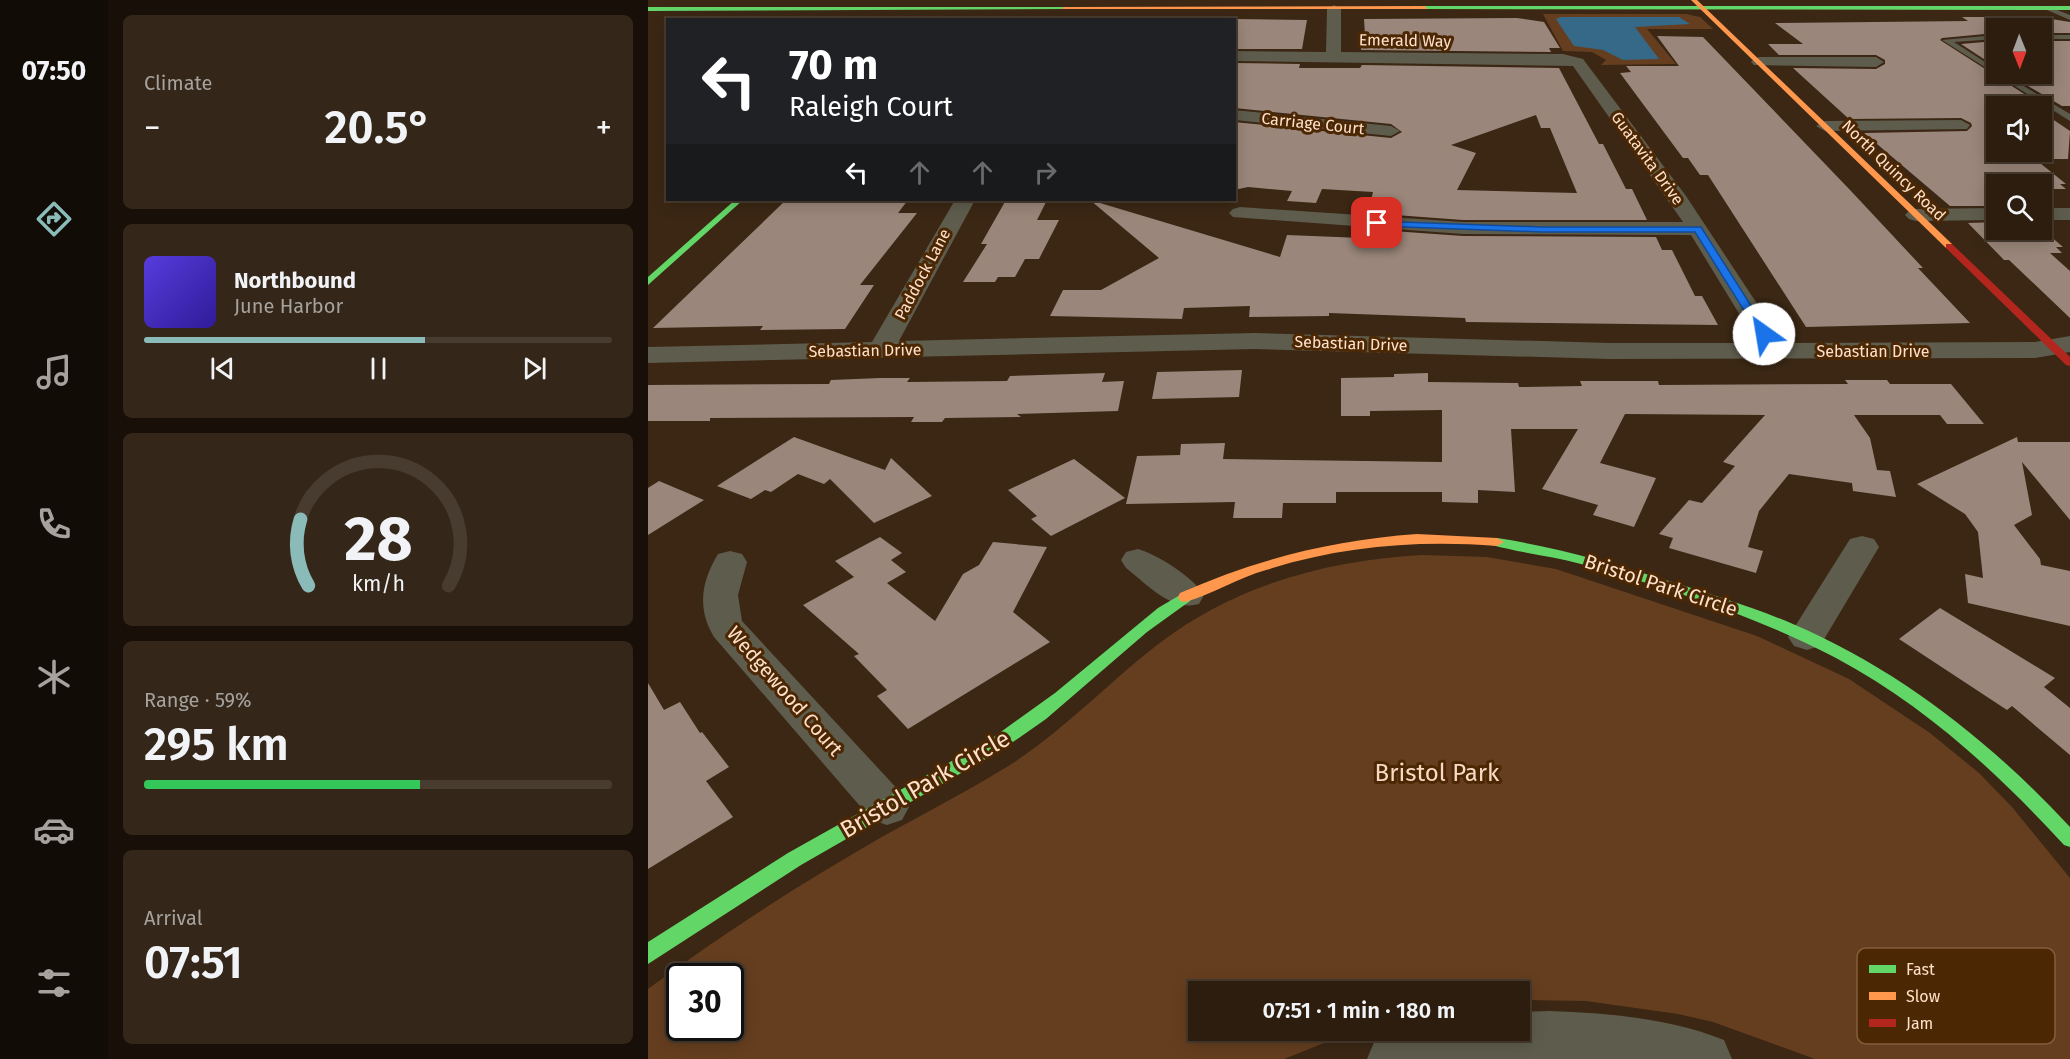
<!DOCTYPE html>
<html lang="en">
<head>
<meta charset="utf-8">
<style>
  :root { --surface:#2c1d0f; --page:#342618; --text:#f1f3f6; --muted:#a6a29e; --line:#483b2f; --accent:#8bbbb9 }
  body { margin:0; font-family:"Fira Sans",sans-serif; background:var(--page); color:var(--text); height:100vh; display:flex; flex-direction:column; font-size:22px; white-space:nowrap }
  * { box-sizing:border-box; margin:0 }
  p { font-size:20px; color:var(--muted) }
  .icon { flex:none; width:33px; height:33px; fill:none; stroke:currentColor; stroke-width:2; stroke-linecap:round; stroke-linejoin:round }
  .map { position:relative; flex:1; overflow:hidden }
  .details { display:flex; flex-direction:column; gap:15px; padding:15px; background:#181008; width:540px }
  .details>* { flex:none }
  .top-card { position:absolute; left:18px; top:18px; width:570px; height:183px; border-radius:0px; box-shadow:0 3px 15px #0003,0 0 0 2px var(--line); background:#202124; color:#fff; overflow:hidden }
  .needle { width:39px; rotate:179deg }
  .fabs { position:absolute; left:1338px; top:18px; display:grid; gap:12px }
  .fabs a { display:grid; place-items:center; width:66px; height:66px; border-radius:0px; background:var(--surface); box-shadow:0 3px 15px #0003,0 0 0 2px var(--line); font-size:30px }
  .speed { position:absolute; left:18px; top:963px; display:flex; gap:12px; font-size:30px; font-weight:700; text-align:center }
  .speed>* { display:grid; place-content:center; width:78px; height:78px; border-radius:50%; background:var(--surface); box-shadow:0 3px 15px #0003,0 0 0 2px var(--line); line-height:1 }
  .speed .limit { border:3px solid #111; border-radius:9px; background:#fff; color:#111 }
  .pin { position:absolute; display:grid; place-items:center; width:51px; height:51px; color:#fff; margin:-26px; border-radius:12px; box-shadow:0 3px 9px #0006 }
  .me { position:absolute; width:66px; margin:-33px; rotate:328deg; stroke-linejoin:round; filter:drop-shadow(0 0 4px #0008) }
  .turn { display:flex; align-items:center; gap:21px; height:126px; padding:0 24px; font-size:27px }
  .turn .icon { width:78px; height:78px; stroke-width:2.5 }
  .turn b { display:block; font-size:42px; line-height:51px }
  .lanes { display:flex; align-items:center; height:57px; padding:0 24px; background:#0003; justify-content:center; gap:30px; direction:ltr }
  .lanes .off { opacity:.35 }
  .big { font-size:45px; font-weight:600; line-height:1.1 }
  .details .widget { flex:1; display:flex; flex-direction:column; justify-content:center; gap:9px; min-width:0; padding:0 21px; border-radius:9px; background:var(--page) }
  .details .dial { align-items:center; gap:0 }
  .dial svg { height:156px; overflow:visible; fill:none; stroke:var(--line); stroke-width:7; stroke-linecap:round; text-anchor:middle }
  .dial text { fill:var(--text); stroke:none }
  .song { display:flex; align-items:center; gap:18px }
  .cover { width:72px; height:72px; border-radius:9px; background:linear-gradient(135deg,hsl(250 70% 55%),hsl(250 70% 35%)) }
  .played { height:6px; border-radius:3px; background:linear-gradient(90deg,var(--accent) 60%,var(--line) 60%) }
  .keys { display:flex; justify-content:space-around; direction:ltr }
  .heat { display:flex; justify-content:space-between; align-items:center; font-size:33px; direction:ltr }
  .charge { height:9px; border-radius:4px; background:linear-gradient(90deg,#34c759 59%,var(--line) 0) }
  .trip { position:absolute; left:540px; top:981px; width:342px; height:60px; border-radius:0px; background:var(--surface); box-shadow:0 3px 15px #0003,0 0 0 2px var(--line); font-weight:600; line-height:60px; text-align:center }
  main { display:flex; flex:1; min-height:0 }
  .tab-bar { display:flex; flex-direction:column; width:108px; justify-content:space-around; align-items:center; background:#120c06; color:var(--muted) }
  .tab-bar .icon { width:42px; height:42px }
  .tab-bar .selected { color:var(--accent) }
  .tab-bar b { font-size:27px; color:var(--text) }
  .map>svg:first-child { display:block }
  .green { fill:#653e1f; fill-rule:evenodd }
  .water { fill:#356987 }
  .building { fill:#9a867a; fill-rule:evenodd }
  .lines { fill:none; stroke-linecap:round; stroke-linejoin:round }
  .lane { fill:#5e5c4c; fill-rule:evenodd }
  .street { fill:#5e5c4c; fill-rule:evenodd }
  .fast { fill:#63d668; fill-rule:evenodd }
  .slow { fill:#ff974d; fill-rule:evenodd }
  .jam { fill:#b3261e; fill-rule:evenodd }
  .route { fill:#1a73e8; stroke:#114b97; stroke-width:1.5 }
  .labels { text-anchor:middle; stroke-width:6; stroke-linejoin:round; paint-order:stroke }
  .far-street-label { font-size:16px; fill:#ffe0ca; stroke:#4c2703 }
  .street-label { font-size:20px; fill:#ffe0ca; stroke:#4c2703 }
  .near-park-label { font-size:24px; fill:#f8dac4; stroke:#4c2703 }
  .near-street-label { font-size:24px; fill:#ffe0ca; stroke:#4c2703 }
  .key { fill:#4c2703; stroke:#825e3f; stroke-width:1.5 }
  .key-label { font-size:16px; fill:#ffe0ca }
</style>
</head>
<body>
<main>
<nav class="tab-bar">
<b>07:50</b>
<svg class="icon selected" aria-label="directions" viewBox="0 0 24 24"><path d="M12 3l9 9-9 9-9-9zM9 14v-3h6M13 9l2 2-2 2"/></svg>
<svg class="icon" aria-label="music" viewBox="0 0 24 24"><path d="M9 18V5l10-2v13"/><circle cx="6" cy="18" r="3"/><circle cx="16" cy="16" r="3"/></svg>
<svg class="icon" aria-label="phone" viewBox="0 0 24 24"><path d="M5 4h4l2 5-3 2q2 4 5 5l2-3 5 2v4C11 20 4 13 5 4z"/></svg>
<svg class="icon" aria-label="climate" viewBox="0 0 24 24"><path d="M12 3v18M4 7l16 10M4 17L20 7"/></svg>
<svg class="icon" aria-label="car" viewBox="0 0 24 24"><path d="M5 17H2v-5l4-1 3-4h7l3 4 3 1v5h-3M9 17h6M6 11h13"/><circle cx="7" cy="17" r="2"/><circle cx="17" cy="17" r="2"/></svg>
<svg class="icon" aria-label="filters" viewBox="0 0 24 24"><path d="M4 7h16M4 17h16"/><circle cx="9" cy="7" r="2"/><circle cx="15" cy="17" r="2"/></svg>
</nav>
<section class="details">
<div class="widget"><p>Climate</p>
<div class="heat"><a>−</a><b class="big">20.5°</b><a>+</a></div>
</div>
<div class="widget">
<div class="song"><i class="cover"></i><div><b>Northbound</b><p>June Harbor</p></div></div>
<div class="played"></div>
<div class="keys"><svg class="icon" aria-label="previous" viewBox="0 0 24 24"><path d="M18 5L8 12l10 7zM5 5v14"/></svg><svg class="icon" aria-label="pause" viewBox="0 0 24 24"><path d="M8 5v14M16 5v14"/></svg><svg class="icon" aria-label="next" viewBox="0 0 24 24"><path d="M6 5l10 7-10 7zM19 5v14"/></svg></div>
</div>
<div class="widget dial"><svg viewBox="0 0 100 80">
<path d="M14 69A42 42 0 1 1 86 69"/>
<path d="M14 69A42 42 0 0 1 10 35" stroke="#8bbbb9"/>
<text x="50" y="56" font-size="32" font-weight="700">28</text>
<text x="50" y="72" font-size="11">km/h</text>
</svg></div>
<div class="widget"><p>Range · 59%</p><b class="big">295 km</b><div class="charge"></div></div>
<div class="widget"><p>Arrival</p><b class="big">07:51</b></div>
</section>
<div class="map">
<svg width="1422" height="1059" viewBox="0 0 1422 1059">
  <rect width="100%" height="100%" fill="#3b2714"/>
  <g class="green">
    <path d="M895,14H1038L1052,17L1065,29H999L1028,64L953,65L958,60L944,52L915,51Z"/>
    <path d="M775,555L839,557L908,569L1109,636L1201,679L1282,733L1331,773L1364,807L1422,878V1059H1167L1065,1022L1030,1014L938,1001L872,1000V992H550V1030L706,1031L636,1059H0V989C74,934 152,884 232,838C275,814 320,791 362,765C416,730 459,684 509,645C586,585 680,560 775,555ZM32,976H82V1028H32Z"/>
  </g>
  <path class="water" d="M913,17H1031L1042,24L987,27L1011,59L975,60L955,50L926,46L908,19Z"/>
  <g class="building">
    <path d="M1314,17H1391L1422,22V33H1394V28H1348V33L1294,38L1292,40L1395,106H1348V152H1394V112L1422,131L1420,159H1387L1418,184H1412L1418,189H1394V184H1348V188H1345L1348,191V206H1302L1216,133L1319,131L1324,126L1323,123L1313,118L1201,119L1145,68L1228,69L1237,64V60L1228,55H1131L1120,44H1155L1127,23L1320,21Z"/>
    <path d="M869,18L896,22L912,48H901L903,52L713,50L712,35H717L716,19Z"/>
    <path d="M586,19L659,20L654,49H586Z"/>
    <path d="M1009,36L1055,37L1203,191L1275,268H1270L1322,323L1158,327L1060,175H1052L1040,158H1035L972,73L983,72L978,66H1031Z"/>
    <path d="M1348,41V67L1313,44Z"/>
    <path d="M1394,41H1422V106H1414L1360,74H1394Z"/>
    <path d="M586,63L652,64L651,68H712L714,65L911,68L951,144H955L978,189H984L999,220H815L720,213L725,192L674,189L668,203L639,201L644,191L600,187L586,190V122L743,138L754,132L743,124L586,108ZM888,115L893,128H902L929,193L809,190L828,153L803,145Z"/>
    <path d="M138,200H260L250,213H269L212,285H226L197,329L112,330L115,326L5,328Z"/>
    <path d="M358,200H399L389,220H411L391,259H377L367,277H350L347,282H315L339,244H333Z"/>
    <path d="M442,200L632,257L639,235L714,238L716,229L815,236L1008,237L1014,250H1024L1047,296H1054L1070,325L818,322L817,318L681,313V316L601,317L602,306L536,308L534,319L402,316L415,290H453L511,258Z"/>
    <path d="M1348,222V230L1394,229L1415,247H1408L1414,253H1402L1422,271V318L1361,260H1356L1320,223Z"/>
    <path d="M594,370L591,397L504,399L509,372Z"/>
    <path d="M457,373L454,382L476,381L470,411L369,414L373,417L297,418L294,422H263L266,417L62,418V421H0V385L181,384L183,380L232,378H262L259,382L359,381L362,376Z"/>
    <path d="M780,373V382L870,383L871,387L934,386L932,381H1010L1011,385L1200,384L1197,380H1239L1242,384H1303L1336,424H1299L1292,415H1206L1222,438L1229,470L1242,471L1248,497L1205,491L1204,483L1141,474L1111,511L1100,547L1115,551L1108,573L1021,548L1025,538L1011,534L1041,500L1054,503L1087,466L1075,462L1117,415L977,414L952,463L1008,478L986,527L945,515L950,505L894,489L930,429H863L867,492L830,490V503L794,502V492H688V503H635L634,518H585L587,502L478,504L489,456L532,455L533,444L577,443L575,459L794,462V410L722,411V416H693V378L746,377V374Z"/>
    <path d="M146,437L237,470L243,458L284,496L226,523L182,479L176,484L150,474L123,492L117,490L103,499L69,486Z"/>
    <path d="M1369,437L1370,442H1422V520L1374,462L1384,515L1366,525L1392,559L1393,565L1422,571V626L1320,603L1317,574L1335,578L1330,532L1317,514L1269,484Z"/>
    <path d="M426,459L477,498L403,536L383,519L389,516L360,490Z"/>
    <path d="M11,481L56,500L0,535V488Z"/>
    <path d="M232,537L254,553L243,560L258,572L239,583L287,621L315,574L331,565L345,542L399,547L365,612L402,642L260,729L229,696L239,690L206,656L211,654L155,605L206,577L187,561Z"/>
    <path d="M1292,608L1407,678L1396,687L1422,708V755L1364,706L1359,710L1251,639Z"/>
    <path d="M0,683L16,710L32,702L52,733L54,732L81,767L58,781L85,817L0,869Z"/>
  </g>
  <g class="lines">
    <g class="lane">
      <path d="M1399,6L1422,15V20L1399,10Z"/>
      <path d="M1348,35V39L1306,42L1348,69V74H1356L1422,114V121L1294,40Z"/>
      <rect x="1394" y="35" width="28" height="4"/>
    </g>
    <g class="street">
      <path d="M686,5L693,9V52L915,54L935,59L1038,196L1135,343L1387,342L1422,336V352L1387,358L962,359L607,349L0,363V347L224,342L307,200H327L251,341L607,333L962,343H1109L1043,235L815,234L585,217L581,213L585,209L592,207L815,222H1035L925,66L586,61V51L678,52L679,9Z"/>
      <path d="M1111,57H1228L1236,62L1228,67L1106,65L1103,62L1106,59Z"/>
      <path d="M586,110L743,126L752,131L743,136L586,120Z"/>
      <path d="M1313,120L1322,125L1319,129L1177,131L1168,126L1177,121Z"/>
      <path d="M1348,208V220L1268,221L1261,219L1257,215L1261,211L1268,209Z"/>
      <rect x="1394" y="208" width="28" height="12"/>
      <path d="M1214,536L1226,539L1231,547L1172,646L1159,650L1146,646L1140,637L1146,628L1202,539Z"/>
      <path d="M490,549C509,554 546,578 556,595L551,604C523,612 499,584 478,568L473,560L478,552Z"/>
      <path d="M82,551L94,554L99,562L90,595L94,621L254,794L261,807L254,820L239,825L224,820L66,637C49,609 53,582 70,554Z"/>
      <path d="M902,1011C960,1013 1021,1018 1076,1040L1084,1059H719L727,1040L746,1032L872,1030V1012Z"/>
    </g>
    <g class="fast">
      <path d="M777,6H1422V10L775,9Z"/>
      <path d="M0,7H416L419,9L0,11Z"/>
      <path d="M87,200H95L0,285V277Z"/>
      <path d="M849,538C908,547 964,563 1021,581C1062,594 1105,607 1145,624C1252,670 1343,742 1422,827V847L1416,845C1349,772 1276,705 1188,658C1108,616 1020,588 933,564C904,556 873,553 844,545L842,542Z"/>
      <path d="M537,592L542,593L544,597L542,601L499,632L398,719L355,749L153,865L0,964V942L140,853L343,739L407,693L510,608Z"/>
    </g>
    <g class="slow">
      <path d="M1043,0H1049L1304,244V248H1298Z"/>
      <path d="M777,6L779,9H413L416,7Z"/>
      <path d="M769,534L849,538L856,542L849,546C770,540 694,546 618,570C590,578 565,594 537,602L532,601L530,597L532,593C609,559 685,540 769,534Z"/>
    </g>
    <path class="jam" d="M1298,244H1304L1422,357V366L1418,365L1298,248Z"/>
  </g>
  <path class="route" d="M725,221L894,227H1053L1121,334L1112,336L1047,232H894L729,226L724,223Z"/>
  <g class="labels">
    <g class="far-street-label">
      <text transform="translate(757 40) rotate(1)" y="6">Emerald Way</text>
      <text transform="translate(665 123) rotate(6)" y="6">Carriage Court</text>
      <text transform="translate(1000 158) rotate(54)" y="6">Guatavita Drive</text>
      <text transform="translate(1246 170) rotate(44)" y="6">North Quincy Road</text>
      <text transform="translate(274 274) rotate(-62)" y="6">Paddock Lane</text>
      <text transform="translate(703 343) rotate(2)" y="6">Sebastian Drive</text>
      <text transform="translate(217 350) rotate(-1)" y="6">Sebastian Drive</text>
      <text x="1225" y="357">Sebastian Drive</text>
    </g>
    <g class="street-label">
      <text transform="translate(1013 585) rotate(18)" y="7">Bristol Park Circle</text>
      <text transform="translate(137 691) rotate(49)" y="7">Wedgewood Court</text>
    </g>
    <g class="near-park-label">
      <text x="789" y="781">Bristol Park</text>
    </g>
    <g class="near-street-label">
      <text transform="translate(277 784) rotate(-30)" y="8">Bristol Park Circle</text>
    </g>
  </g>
  <rect x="1209" y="948" width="198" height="96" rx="9" class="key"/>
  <rect x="1221" y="965" width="27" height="8" fill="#63d668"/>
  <rect x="1221" y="992" width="27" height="8" fill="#ff974d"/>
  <rect x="1221" y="1019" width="27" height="8" fill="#b3261e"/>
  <g class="key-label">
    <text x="1258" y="975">Fast</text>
    <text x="1258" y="1002">Slow</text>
    <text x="1258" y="1029">Jam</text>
  </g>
</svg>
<div class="fabs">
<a><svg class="needle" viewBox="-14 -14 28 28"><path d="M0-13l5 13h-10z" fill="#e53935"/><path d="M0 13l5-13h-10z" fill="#a6a29e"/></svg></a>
<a><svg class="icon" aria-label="sound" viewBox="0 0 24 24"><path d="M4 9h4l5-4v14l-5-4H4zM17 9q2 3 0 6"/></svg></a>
<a><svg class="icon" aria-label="search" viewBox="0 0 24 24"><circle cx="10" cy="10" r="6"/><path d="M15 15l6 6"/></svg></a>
</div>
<div class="speed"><div class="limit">30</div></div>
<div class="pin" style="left:729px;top:223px;background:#d93025"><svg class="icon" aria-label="arrive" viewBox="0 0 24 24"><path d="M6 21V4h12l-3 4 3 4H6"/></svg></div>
<svg class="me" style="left:1116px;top:334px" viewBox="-20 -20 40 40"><circle r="19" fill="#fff"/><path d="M0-13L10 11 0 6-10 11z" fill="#1a73e8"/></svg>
<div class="trip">07:51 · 1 min · 180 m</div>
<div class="top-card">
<div class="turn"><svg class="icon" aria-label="left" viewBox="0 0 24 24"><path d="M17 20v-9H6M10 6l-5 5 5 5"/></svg><div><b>70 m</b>Raleigh Court</div></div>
<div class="lanes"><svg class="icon" aria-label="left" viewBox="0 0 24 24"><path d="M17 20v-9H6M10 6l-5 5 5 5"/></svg><svg class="icon off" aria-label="ahead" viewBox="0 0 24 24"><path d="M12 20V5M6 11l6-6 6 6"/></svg><svg class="icon off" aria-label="ahead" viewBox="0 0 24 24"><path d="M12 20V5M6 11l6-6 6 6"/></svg><svg class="icon off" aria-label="right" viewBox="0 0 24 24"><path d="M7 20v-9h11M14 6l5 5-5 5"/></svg></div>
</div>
</div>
</main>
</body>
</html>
